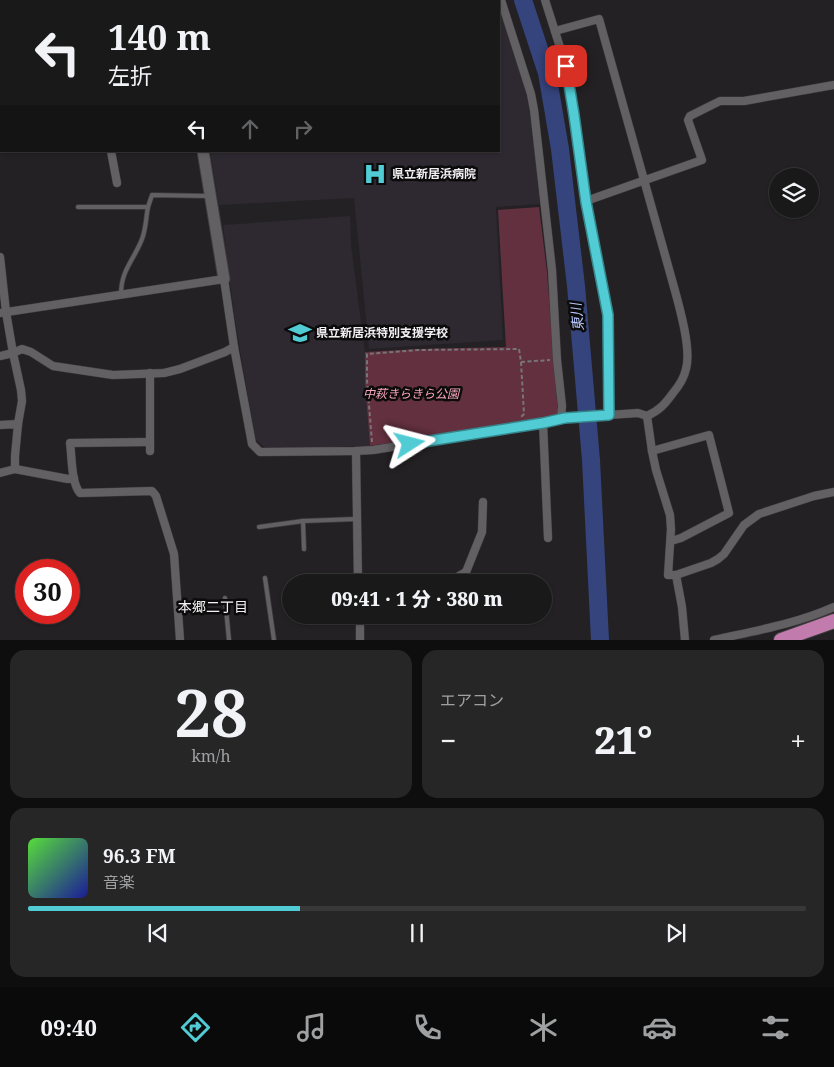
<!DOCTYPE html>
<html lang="ja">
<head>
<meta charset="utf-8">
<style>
  :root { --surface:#1a191a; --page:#272627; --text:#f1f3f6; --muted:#9fa0a2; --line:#383839; --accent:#51ccd5 }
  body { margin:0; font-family:"Noto Serif","Noto Sans JP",serif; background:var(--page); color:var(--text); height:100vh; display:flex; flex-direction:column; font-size:19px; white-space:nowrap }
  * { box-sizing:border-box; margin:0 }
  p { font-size:16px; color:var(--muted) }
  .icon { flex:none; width:28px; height:28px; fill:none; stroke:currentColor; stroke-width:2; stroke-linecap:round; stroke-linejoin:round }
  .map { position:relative; height:640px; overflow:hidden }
  .sheet { display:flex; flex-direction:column; gap:10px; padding:10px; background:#0e0e0e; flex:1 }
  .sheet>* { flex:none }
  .hud { position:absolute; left:0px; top:0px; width:500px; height:152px; box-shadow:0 1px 4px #0004,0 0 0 1px var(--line); background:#1a191a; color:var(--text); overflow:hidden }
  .controls { position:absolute; left:769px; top:168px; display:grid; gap:10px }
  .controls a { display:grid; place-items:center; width:50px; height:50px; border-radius:50%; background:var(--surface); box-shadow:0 1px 4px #0004,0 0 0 1px var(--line); font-size:25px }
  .speed { position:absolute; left:15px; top:559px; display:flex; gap:10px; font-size:25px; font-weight:700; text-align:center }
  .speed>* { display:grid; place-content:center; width:65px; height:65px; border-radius:50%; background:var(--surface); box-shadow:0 1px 4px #0004,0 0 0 1px var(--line); line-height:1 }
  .speed .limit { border:8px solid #d22; background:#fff; color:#111 }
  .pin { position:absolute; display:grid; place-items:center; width:42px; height:42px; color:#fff; margin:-21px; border-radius:10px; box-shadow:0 2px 8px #0006 }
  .me { position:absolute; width:55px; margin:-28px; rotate:81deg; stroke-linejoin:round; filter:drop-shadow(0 0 4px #0008) }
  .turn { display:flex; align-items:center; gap:18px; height:105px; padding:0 25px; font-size:22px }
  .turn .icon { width:65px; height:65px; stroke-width:2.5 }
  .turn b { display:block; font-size:35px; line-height:42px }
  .lanes { display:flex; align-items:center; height:48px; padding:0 25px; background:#0003; justify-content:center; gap:25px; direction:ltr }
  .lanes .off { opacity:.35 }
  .big { font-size:38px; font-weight:800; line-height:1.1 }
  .sheet .card { flex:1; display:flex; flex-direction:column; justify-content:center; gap:8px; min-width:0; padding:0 18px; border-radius:15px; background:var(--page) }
  .sheet .dial { align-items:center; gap:0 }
  .dial b { font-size:65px; line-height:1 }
  .song { display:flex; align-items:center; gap:15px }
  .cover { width:60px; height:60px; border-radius:8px; background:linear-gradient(135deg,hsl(110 70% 55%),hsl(240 70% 35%)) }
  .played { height:5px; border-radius:2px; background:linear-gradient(90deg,var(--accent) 35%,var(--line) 35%) }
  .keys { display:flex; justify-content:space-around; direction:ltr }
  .heat { display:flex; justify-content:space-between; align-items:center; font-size:28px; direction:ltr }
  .sheet .tiles { flex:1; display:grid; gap:10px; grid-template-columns:1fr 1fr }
  .card:last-child { grid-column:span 2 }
  .trip { position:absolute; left:282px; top:574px; width:270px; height:50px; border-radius:25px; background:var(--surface); box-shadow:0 1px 4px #0004,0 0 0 1px var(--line); font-weight:800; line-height:50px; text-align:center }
  .dock { display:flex; height:80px; justify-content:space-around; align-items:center; background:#0a0a0a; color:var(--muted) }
  .dock .icon { width:35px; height:35px }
  .dock .current { color:var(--accent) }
  .dock b { font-size:22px; color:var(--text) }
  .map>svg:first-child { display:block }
  .built { fill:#2e2830 }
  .green { fill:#633040 }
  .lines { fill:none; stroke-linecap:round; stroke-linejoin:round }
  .river { stroke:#35447c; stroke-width:18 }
  .lane-casing { stroke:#3f3d3f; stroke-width:5.5 }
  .street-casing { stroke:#3f3d3f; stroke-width:9 }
  .secondary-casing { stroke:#3f3d3f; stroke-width:13 }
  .highway-casing { stroke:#3f3d3f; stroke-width:16 }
  .path { stroke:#777577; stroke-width:2; stroke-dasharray:4 2.5; stroke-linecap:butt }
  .lane { stroke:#636064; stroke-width:4 }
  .street { stroke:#636064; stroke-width:8 }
  .secondary { stroke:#636064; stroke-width:11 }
  .highway { stroke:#c17bac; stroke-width:14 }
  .route-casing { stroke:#35858a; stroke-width:12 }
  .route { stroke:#51ccd5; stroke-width:9 }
  .labels { text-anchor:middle; stroke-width:5; stroke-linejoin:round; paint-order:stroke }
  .poi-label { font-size:12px; font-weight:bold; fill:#f2f0f2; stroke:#0c0b0c; text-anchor:start }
  .park-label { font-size:12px; font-style:italic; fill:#faa7be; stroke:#0c0b0c }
  .water-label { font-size:14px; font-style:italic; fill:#b5c6fa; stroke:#0c0b0c }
  .neighbourhood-label { font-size:14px; fill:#f2f0f2; stroke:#0c0b0c }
</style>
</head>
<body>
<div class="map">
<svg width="834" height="640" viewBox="0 0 834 640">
  <rect width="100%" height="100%" fill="#232123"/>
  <g class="built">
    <rect x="184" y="0" width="313" height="1"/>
    <path d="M499,5L523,79L529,104L535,150L540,204L496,207L503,340L369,349L354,198L219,205L210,151H499Z"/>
    <path d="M350,216L351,245L365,352V384L370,446L265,448L255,439L234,314L223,225Z"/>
  </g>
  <path class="green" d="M539,207L547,272L558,414L556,417L370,446L365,384V352L417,349L506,347L498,210Z"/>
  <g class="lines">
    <path class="river" d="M523,0L547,73L560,149L576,286L591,460L600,640"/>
    <defs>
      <g id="lane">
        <path d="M78,207H148L152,195L208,196"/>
        <path d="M121,294C121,270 134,260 142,239C146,229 146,217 148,207"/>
        <path d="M259,527L303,521"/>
        <path d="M304,549L303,521L356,519"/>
        <path d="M265,578L274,640"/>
        <path d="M225,598L229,640"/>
      </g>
      <g id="street">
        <path d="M501,0L531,94L534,110L552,270L557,360L562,406L561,419"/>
        <path d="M545,0L566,66L574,115L586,201L608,315L609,415"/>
        <path d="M555,31L599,19L672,280C678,302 692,348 686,369C684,378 679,386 673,393C665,404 660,410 647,416"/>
        <path d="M0,104H1"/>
        <path d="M111,151L117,183"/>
        <path d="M586,201L702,160L688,120L690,116L720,101H744L834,85"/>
        <path d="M0,257L6,312L13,353L21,390L22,401L18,424"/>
        <path d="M0,313L224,279L234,347L252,444L260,452L356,451L373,450L543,423L565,418L638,413L647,416L652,451L656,470L670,515L671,529L668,575H676L711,563L718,559L724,554L744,525L759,514L814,496L834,492"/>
        <path d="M0,356L13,353L22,349L31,352L53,366L113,375L164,373L180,369L225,352L234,347"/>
        <path d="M543,423L548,538"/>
        <path d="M0,425L18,424L15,456V469"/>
        <path d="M150,442L70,443C72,456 71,483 80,493L152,491L156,496L174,554L180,640"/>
        <path d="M150,451V373"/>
        <path d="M356,451L358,582"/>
        <path d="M652,451L709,435L729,513L681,538L671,541"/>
        <path d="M0,473L15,469L68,479L74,478"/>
        <path d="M676,575L682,607L685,640"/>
        <path d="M358,581L424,582"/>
        <path d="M442,582L452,580L466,572L482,532L483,502"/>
        <path d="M360,615V640"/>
        <path d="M714,640C754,631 796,624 834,607"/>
      </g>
      <g id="secondary">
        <path d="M179,0V1"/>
        <path d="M203,151L224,279"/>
      </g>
      <path id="highway" d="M781,640L834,621"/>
    </defs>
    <use href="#lane" class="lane-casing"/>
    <use href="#street" class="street-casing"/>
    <use href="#secondary" class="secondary-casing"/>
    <use href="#highway" class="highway-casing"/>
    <g class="path">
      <path d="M521,362L524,414L521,417"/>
      <path d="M372,442L367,380V354L418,350L519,349L521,362L550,360"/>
    </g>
    <use href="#lane" class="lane"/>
    <use href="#street" class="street"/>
    <use href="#secondary" class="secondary"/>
    <use href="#highway" class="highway"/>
  </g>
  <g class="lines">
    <defs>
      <path id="route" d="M410,444L543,423L565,418L609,415L608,315L586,202L574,115L566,66"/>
    </defs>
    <use href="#route" class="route-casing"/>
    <use href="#route" class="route"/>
  </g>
  <defs>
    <symbol id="hospital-bare" viewBox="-9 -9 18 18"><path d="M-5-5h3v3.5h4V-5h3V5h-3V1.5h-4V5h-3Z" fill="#51ccd5" stroke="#0c0b0c" stroke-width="2.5" paint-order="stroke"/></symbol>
    <symbol id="school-bare" viewBox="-9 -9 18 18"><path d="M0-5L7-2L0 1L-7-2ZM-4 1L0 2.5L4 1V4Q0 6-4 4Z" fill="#51ccd5" stroke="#0c0b0c" stroke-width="2.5" paint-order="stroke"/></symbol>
  </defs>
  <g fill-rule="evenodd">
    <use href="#hospital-bare" x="359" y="158" width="32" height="32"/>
    <use href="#school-bare" x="284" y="317" width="32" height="32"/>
  </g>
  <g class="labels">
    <g class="poi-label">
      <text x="392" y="178">県立新居浜病院</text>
      <text x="316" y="337">県立新居浜特別支援学校</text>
    </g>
    <g class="park-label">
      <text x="411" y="398">中萩きらきら公園</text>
    </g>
    <g class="water-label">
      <text transform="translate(577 317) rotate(-96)" y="5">東川</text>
    </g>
    <g class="neighbourhood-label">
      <text x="213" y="612">本郷二丁目</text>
    </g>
  </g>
</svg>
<div class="controls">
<a><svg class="icon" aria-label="layers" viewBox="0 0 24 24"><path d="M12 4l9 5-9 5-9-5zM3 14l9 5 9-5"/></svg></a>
</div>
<div class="speed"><div class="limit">30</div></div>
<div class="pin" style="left:566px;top:66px;background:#d93025"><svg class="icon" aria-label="arrive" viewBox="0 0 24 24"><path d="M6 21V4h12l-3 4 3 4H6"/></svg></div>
<svg class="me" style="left:410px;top:444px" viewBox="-20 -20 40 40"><path d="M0-17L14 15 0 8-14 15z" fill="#51ccd5" stroke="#fff" stroke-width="4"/></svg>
<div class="trip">09:41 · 1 分 · 380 m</div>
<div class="hud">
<div class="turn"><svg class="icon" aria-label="left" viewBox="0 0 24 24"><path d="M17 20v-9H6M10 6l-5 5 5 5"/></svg><div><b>140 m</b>左折</div></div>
<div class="lanes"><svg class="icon" aria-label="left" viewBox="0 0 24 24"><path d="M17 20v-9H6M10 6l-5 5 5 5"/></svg><svg class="icon off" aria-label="ahead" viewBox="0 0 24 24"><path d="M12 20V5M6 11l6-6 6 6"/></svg><svg class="icon off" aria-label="right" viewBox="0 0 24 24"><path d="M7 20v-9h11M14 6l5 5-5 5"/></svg></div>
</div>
</div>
<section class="sheet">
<div class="tiles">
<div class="card dial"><b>28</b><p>km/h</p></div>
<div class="card"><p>エアコン</p>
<div class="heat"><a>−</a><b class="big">21°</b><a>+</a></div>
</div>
<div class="card">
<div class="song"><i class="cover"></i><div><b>96.3 FM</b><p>音楽</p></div></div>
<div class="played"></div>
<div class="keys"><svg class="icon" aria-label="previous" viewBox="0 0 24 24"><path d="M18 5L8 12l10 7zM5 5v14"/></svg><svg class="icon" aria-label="pause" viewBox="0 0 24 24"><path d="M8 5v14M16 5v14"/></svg><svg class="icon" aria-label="next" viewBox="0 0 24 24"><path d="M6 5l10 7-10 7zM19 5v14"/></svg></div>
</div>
</div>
</section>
<nav class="dock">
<b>09:40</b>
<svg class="icon current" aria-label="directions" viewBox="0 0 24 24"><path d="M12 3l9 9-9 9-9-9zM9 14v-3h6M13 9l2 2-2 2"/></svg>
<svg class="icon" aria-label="music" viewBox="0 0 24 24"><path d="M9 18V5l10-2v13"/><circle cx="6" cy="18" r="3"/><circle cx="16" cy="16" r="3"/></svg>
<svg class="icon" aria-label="phone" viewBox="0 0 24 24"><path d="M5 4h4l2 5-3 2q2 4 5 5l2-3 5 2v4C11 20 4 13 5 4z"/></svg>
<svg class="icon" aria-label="climate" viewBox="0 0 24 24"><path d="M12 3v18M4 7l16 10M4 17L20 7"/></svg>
<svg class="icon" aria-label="car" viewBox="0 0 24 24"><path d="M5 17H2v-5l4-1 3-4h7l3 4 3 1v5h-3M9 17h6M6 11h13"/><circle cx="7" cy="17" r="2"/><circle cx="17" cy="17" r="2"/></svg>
<svg class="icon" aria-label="filters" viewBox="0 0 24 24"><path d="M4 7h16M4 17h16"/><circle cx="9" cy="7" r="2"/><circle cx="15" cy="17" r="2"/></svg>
</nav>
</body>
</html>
